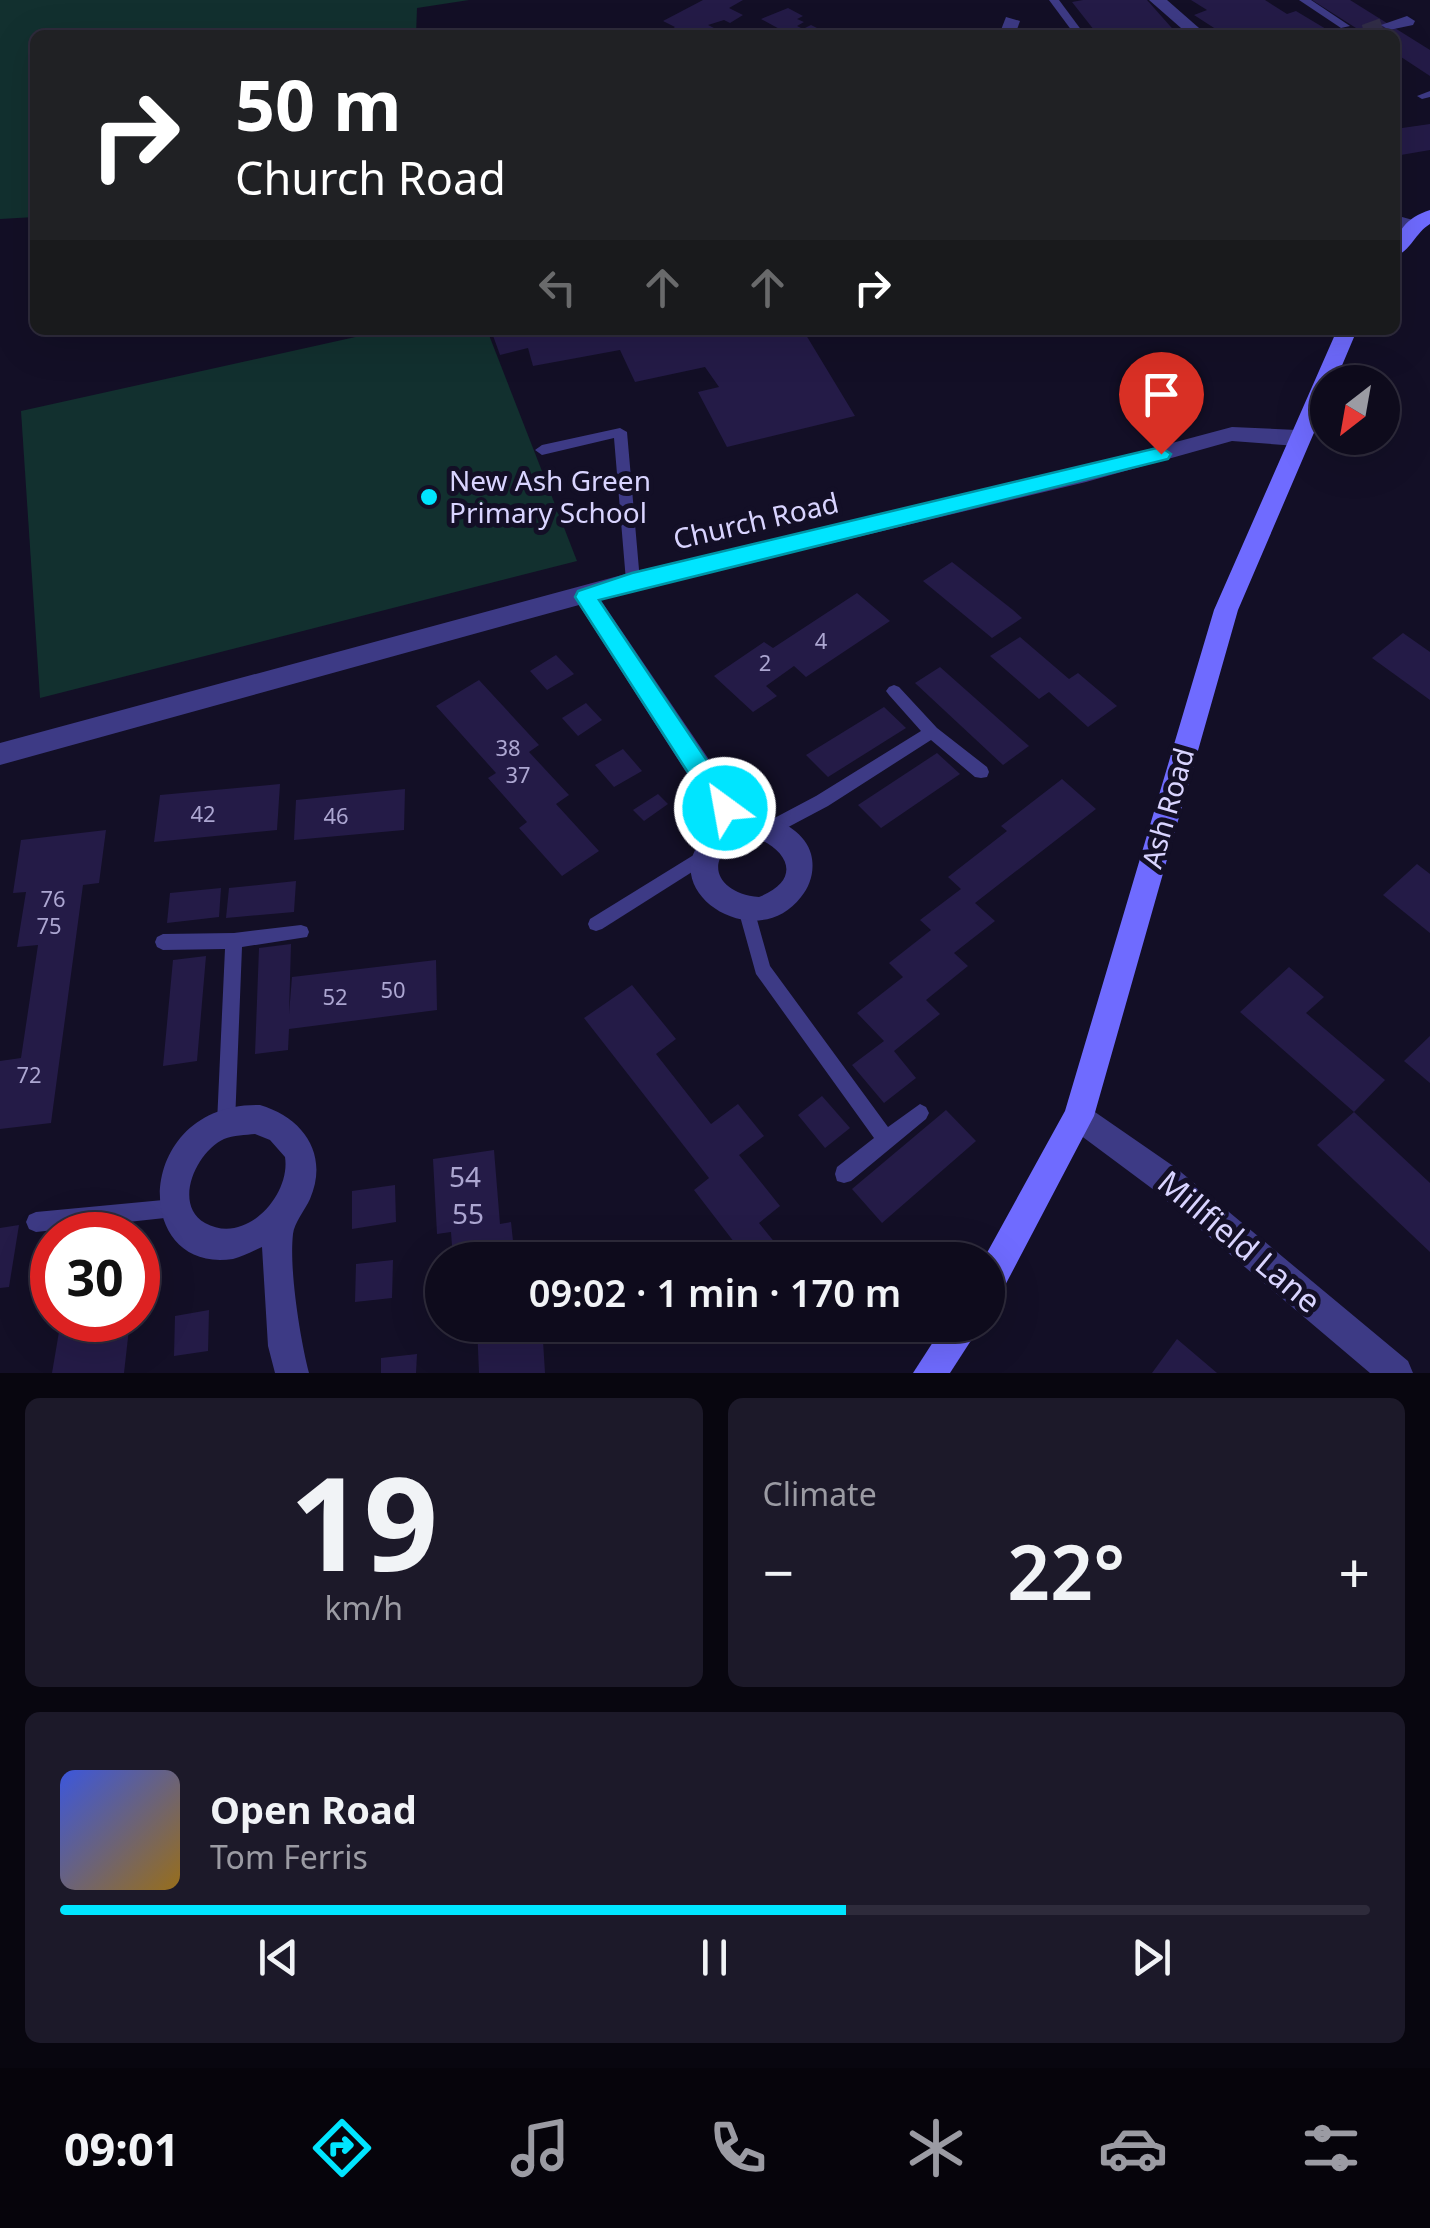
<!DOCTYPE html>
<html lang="en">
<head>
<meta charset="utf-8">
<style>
  :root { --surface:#0e0b1c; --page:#1c1929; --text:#f1f3f6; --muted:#9b9ba3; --line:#2e2b3b; --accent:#00e5ff }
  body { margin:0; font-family:"Noto Sans",sans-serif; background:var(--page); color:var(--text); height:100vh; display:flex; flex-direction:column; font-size:38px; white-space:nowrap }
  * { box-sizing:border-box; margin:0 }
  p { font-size:32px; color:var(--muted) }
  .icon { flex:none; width:55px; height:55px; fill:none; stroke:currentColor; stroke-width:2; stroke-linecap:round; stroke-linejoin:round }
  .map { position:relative; height:1373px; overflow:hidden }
  .side { display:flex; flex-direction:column; gap:25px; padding:25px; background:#08060f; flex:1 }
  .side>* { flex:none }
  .hud { position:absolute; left:30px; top:30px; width:1370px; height:305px; border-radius:15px; box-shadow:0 10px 40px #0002,0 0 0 2px var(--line); background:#202124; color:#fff; overflow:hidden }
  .needle { width:65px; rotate:211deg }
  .controls { position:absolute; left:1310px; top:365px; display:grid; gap:20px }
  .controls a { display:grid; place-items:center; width:90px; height:90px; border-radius:50%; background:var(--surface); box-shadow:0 10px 40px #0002,0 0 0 2px var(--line); font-size:50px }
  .speed { position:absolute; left:30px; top:1212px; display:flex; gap:20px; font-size:50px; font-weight:700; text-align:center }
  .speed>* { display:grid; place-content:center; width:130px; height:130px; border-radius:50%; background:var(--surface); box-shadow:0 10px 40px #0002,0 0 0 2px var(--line); line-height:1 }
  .speed .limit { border:15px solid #d22; background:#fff; color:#111 }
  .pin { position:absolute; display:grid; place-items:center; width:85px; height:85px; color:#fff; margin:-102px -42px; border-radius:50% 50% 50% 0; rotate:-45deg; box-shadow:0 0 10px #0007 }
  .pin .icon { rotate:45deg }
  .me { position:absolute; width:110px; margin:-55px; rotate:328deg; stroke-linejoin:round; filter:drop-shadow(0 0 8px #0008) }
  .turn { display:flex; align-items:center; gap:35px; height:210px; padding:0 40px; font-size:45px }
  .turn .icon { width:130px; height:130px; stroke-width:2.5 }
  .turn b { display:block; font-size:70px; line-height:85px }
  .lanes { display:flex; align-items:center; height:95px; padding:0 40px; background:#0003; justify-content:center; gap:50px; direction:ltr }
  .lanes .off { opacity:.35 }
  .big { font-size:75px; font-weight:600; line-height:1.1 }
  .side .widget { flex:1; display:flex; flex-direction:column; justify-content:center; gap:15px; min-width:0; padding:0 35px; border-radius:15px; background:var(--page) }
  .side .dial { align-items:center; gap:0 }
  .dial b { font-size:130px; line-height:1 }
  .song { display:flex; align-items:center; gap:30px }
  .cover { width:120px; height:120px; border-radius:15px; background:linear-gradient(135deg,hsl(230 70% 55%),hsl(40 70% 35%)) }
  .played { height:10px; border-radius:5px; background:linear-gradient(90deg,var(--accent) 60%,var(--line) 60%) }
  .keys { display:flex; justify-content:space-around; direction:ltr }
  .heat { display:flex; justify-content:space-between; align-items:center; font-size:55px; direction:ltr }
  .side .tiles { flex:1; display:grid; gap:25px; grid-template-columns:1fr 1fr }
  .widget:last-child { grid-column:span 2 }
  .trip { position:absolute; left:425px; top:1242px; width:580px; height:100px; border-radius:50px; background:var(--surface); box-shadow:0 10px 40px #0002,0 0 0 2px var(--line); font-weight:600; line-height:100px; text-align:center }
  .dock { display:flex; height:160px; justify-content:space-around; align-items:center; background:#06040b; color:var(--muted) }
  .dock .icon { width:70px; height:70px }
  .dock .active { color:var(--accent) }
  .dock b { font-size:45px; color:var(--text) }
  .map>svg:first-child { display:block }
  .green { fill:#12302f }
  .building { fill:#241b47 }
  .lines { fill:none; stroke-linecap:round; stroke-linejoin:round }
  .street-tunnel { stroke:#312d47; stroke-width:19; stroke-dasharray:19 9; stroke-linecap:butt }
  .lane { fill:#3d3a85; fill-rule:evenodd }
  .street { fill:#3d3a85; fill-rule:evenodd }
  .secondary { fill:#6f6bff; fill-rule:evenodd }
  .route { fill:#00e5ff; stroke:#0095a6; stroke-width:2.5 }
  .poi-dot { fill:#00e5ff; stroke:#130f26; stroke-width:4 }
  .labels { text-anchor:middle; stroke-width:10; stroke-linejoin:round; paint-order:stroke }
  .number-label { font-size:22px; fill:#aca6d1 }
  .poi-label { font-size:28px; fill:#d9d4ff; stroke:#130f26; text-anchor:start }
  .street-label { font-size:28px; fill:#d9d4ff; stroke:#130f26 }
  .near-number-label { font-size:28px; fill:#aca6d1 }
  .near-street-label { font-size:32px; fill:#d9d4ff; stroke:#130f26 }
</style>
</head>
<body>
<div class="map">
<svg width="1430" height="1373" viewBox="0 0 1430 1373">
  <rect width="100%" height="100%" fill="#130f26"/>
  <g class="green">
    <path d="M0,0H469L417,8L416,35H35V217L0,219Z"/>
    <path d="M387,330H487L577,561L40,698L21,411Z"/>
  </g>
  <g class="building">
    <path d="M703,0H743L729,8L743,15L730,23L724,20L708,25L722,32L717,35H677L669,31L675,27L663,21Z"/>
    <path d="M1083,0H1147L1178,35H1098L1072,2Z"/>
    <path d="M1191,0H1265L1287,14L1296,11L1336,35H1225L1194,15L1207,10Z"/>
    <path d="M1312,0H1350L1430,50V76L1395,53V35H1367Z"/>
    <path d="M788,8L803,16L797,19L804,22L797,26L803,29L811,25L831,35H779L785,32L761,19Z"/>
    <path d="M1430,124V150L1395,156V129Z"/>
    <path d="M491,330H803L855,416L727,447L698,392L719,387L705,367L635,382L620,350L533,366L528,348L500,355Z"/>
    <path d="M952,562L1013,610L1022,618L992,638L923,581Z"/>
    <path d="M857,593L890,621L806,677L794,666L766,686L777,696L753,712L714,676L764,642L773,648Z"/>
    <path d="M1403,633L1430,652V700L1372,658Z"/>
    <path d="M1020,637L1069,679L1078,673L1117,706L1088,727L1049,692L1039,699L990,656Z"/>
    <path d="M556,655L574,674L547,690L530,671Z"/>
    <path d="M940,667L1029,746L1003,765L915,683Z"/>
    <path d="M479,680L539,745L529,752L569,795L556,804L599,851L562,876L519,828L527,822L488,778L496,773L436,706Z"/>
    <path d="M586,703L602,720L578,736L562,718Z"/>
    <path d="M884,707L906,728L828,777L806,755Z"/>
    <path d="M623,749L642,771L614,787L595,765Z"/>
    <path d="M937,753L960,774L881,828L858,805Z"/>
    <path d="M1062,779L1096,809L975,903L995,921L954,953L968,966L926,1000L940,1014L894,1051L916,1078L884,1103L852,1065L884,1041L857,1013L903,977L889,963L931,930L920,920L961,889L948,877L1007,831L1001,826Z"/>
    <path d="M280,784L277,830L154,842L160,795Z"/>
    <path d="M405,789L404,830L294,840L296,800Z"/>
    <path d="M658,794L668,804L644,821L633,810Z"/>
    <path d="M106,830L99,883L83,885L51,1123L0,1129V1061L21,1058L38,945L17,947L26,892L13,893L21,840Z"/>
    <path d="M1417,864L1430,874V933L1383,895Z"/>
    <path d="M296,881L294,912L226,918L229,888Z"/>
    <path d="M221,888L219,917L167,923L170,893Z"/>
    <path d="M291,944L289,1014L292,977L436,960L437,1010L289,1029L288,1050L255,1054L259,948Z"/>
    <path d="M206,956L197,1061L163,1066L173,960Z"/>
    <path d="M1289,967L1324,997L1306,1013L1385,1080L1354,1112L1240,1012Z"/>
    <path d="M632,985L676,1039L656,1054L711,1124L738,1104L764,1136L739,1155L780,1206L759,1223L789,1260L715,1258L734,1242L694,1190L709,1178L584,1018Z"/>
    <path d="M1430,1036V1083L1404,1061Z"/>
    <path d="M822,1096L850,1128L825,1148L798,1115Z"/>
    <path d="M946,1110L976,1141L882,1223L852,1189Z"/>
    <path d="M1354,1112L1430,1183V1252L1317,1145Z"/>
    <path d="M494,1150L500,1224L511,1222L515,1260H453L451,1232L437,1234L433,1159Z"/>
    <path d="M395,1185L396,1222L352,1229V1191Z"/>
    <path d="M19,1225L9,1287L0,1288V1228Z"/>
    <path d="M393,1260L392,1298L355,1302L356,1264Z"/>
    <path d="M209,1310L208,1351L174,1356L175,1316Z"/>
    <path d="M61,1320H130L124,1373H52Z"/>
    <path d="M477,1325H542L545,1373H479Z"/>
    <path d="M1177,1339L1217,1373H1152Z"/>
    <path d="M417,1354L416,1373H381V1358Z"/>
  </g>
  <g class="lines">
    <path class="street-tunnel" d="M1365,34L1389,25"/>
    <g class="lane">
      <path d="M1049,0H1059L1085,35H1075Z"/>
      <path d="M1299,0H1311L1350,26L1341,28Z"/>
      <path d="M1430,91V97L1422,99L1417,96Z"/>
      <path d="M620,428L627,432L640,581L633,586L626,581L614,438L542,455L535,450L542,445Z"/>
      <path d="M894,685L899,687L937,728L987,767L989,772L987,777L981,778L975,777L931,740L828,806L777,833L771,835L765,833L763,828L765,823L816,796L921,731L889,695L886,691L889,687Z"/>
      <path d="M705,848L711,850L713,855L711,860L602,929L596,931L590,929L588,924L590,919Z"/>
      <path d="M746,902L752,904L754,909L770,966L888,1127L920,1104L926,1107L929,1113L926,1119L851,1181L844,1183L837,1181L835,1174L837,1167L874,1138L756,974L738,909L740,904Z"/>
      <path d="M301,925L307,927L309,932L307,937L242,947L235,1123L232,1129L226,1132L220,1129L217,1123L225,949L163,950L157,947L155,942L157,937L163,934L234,933Z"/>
      <path d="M174,1199L181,1201L183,1208L181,1215L174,1217L36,1232L29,1229L26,1222L29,1215L36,1212Z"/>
    </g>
    <g class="street">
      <path d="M1149,0H1167L1207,35H1189Z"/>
      <path d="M1407,16L1415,21L1413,25L1389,30L1381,25Z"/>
      <path d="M1006,17L1020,21L1015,35H999Z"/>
      <path d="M1365,29L1373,34L1353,35L1355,31Z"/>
      <path d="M978,30L991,31L993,35H970Z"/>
      <path d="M1395,215L1420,222L1423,226L1413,232L1395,227Z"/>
      <path d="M1232,427L1297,430L1308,438L1297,446L1232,441L1086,482L600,599L710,761L743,816C767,810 805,829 811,854C815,869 811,885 801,897C751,962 637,878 720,825L579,605L0,765V743L633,572L1086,466ZM752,836C789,849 803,880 759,897C710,893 702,850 752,836Z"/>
      <path d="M1079,1101L1176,1168L1408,1361L1413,1373H1370L1154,1190L1068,1126L1064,1116L1068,1106Z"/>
      <path d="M260,1105C304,1118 329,1155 310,1199C305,1210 294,1223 293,1234C289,1269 300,1338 309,1373H275L268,1346L262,1247C253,1251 242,1257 233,1259C130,1275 133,1102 260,1105ZM255,1134L270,1140L285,1157C291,1195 246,1246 205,1223C172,1204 197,1151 224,1139C233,1135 246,1135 255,1134Z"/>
    </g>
    <g class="secondary">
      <path d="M1430,210V224C1416,232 1410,252 1395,256C1395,231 1406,218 1430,210Z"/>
      <path d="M1337,330H1357L1335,382H1328V400L1238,610L1094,1116L1000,1295L988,1299V1260H983L1065,1111L1214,610Z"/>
      <path d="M944,1325H981L950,1373H913Z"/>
    </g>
  </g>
  <path class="route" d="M1161,447L1171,454L1168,459L599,600L734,801L737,808L734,816H716L575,597L578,591L632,573Z"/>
  <circle class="poi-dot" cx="429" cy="497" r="10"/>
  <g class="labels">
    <g class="number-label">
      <text x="821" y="649">4</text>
      <text x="765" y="671">2</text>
      <text x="508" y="756">38</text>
      <text x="518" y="783">37</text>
      <text x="203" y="822">42</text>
      <text x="336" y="824">46</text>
      <text x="53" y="907">76</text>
      <text x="49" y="934">75</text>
      <text x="393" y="998">50</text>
      <text x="335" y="1005">52</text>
      <text x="29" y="1083">72</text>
    </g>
    <g class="poi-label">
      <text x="449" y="491">New Ash Green<tspan x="449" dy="32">Primary School</tspan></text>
    </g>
    <g class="street-label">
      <text transform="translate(756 521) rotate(-13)" y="10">Church Road</text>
      <text transform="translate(1168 808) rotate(-74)" y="10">Ash Road</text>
    </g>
    <g class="near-number-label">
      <text x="465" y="1187">54</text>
      <text x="468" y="1224">55</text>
    </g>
    <g class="near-street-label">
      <text transform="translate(1239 1242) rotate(40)" y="11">Millfield Lane</text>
    </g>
  </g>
</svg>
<div class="controls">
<a><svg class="needle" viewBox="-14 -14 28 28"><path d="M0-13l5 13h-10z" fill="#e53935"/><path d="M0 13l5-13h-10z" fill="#9b9ba3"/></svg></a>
</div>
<div class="speed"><div class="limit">30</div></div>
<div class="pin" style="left:1161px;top:454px;background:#d93025"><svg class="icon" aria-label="arrive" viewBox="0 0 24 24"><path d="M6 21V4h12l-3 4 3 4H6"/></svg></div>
<svg class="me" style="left:725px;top:808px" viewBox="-20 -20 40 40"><circle r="17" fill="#00e5ff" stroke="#fff" stroke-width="3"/><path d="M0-11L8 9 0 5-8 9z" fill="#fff"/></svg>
<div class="trip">09:02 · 1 min · 170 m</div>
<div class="hud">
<div class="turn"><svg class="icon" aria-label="right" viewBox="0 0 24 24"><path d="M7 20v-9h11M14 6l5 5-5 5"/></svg><div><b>50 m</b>Church Road</div></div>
<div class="lanes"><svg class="icon off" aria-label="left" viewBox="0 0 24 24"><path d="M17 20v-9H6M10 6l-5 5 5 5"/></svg><svg class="icon off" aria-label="ahead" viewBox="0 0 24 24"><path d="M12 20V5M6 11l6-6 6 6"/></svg><svg class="icon off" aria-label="ahead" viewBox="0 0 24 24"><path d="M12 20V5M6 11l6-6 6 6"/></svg><svg class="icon" aria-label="right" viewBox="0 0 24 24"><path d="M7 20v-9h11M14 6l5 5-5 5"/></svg></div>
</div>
</div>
<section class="side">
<div class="tiles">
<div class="widget dial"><b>19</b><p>km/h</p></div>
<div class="widget"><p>Climate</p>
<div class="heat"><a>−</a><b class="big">22°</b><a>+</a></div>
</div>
<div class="widget">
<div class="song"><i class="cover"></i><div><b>Open Road</b><p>Tom Ferris</p></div></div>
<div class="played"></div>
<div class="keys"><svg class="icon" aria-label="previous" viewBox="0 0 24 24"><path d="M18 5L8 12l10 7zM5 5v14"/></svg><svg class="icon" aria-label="pause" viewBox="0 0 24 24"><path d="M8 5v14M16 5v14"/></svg><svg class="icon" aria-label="next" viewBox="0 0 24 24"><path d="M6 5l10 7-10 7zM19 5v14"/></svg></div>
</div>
</div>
</section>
<nav class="dock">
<b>09:01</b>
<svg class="icon active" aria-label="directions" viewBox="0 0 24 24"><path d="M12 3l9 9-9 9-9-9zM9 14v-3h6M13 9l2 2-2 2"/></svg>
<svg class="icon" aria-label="music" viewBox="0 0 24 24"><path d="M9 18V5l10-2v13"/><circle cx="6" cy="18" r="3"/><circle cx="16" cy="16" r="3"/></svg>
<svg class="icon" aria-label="phone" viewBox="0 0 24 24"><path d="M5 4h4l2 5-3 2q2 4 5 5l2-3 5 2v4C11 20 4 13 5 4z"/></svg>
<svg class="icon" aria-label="climate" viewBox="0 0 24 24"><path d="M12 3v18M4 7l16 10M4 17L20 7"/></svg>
<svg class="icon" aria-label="car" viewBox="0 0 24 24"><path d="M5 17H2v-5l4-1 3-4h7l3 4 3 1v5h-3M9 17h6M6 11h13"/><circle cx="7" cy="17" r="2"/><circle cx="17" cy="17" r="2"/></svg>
<svg class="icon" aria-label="filters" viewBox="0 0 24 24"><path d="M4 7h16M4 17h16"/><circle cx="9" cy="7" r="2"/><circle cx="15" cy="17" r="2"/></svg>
</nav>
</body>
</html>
